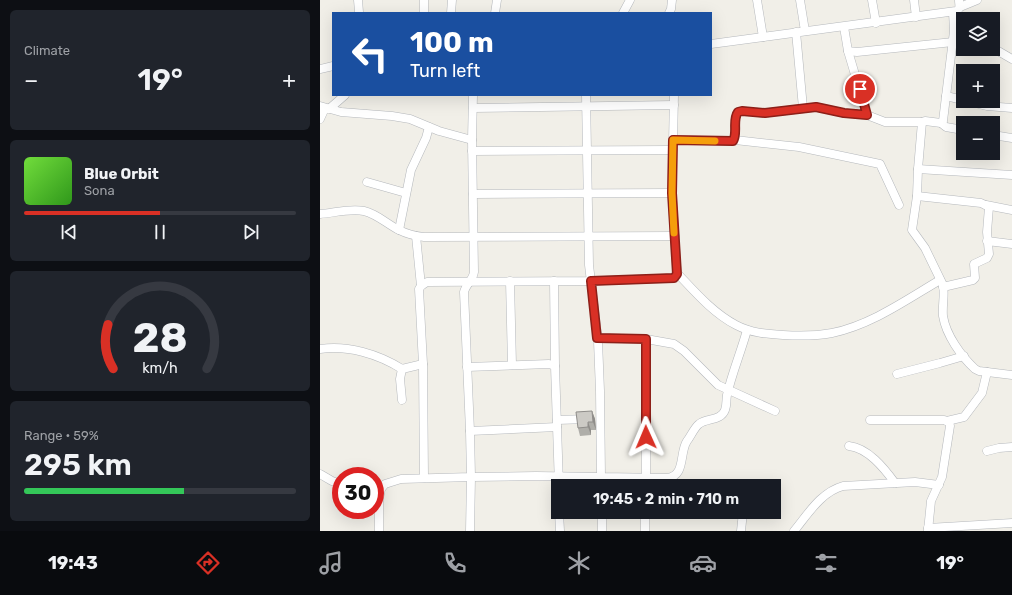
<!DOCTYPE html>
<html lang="en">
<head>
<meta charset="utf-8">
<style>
  :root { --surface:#171b24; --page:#20242c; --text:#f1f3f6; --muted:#9ea1a6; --line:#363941; --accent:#d93025 }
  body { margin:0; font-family:Rubik,sans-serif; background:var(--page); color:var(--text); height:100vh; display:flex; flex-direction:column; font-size:15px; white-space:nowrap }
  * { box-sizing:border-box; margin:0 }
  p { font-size:13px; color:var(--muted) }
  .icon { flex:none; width:22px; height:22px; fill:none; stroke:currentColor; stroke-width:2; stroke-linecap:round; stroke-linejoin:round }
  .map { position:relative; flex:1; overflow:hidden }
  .details { display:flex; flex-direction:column; gap:10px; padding:10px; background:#0d0f14; width:320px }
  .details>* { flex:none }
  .top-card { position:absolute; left:12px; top:12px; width:380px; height:84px; border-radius:0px; box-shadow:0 4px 16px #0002; background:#1a4fa0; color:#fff; overflow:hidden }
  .controls { position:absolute; left:636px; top:12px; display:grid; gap:8px }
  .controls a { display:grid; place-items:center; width:44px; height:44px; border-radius:0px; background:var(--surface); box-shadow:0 4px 16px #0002; font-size:20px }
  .speed { position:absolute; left:12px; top:467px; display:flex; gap:8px; font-size:20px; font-weight:700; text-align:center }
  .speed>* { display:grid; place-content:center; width:52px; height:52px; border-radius:50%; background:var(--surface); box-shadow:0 4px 16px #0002; line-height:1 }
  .speed .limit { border:6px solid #d22; background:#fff; color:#111 }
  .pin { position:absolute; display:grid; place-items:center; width:34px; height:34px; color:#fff; margin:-17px; border:2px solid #fff; border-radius:50%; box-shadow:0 1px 4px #0007 }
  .me { position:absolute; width:44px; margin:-22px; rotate:359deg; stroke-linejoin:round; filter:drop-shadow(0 0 3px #0008) }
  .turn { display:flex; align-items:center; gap:14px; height:84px; padding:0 12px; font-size:18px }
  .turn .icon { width:52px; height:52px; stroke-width:2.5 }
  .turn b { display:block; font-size:28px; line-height:34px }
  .big { font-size:30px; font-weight:600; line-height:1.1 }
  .details .card { flex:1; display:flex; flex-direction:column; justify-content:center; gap:6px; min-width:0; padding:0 14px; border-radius:6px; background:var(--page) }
  .details .dial { align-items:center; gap:0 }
  .dial svg { height:104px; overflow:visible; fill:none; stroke:var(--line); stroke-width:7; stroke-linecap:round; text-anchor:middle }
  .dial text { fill:var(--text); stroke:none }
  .song { display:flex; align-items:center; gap:12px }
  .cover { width:48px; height:48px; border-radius:6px; background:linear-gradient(135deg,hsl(100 70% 55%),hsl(110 70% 35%)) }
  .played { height:4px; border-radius:2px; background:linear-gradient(90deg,var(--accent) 50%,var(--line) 50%) }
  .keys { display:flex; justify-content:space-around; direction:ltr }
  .heat { display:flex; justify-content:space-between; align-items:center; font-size:22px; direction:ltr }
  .charge { height:6px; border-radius:3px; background:linear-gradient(90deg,#34c759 59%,var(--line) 0) }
  .trip { position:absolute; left:231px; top:479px; width:230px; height:40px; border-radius:0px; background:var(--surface); box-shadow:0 4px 16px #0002; font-weight:600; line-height:40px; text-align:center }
  .tab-bar { display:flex; height:64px; justify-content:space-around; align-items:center; background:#090b0e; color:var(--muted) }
  .tab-bar .icon { width:28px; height:28px }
  .tab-bar .active { color:var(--accent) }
  .tab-bar b { font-size:18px; color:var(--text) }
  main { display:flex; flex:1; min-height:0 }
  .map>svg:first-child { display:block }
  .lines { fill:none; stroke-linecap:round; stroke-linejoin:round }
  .minor-casing { stroke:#b5b8bc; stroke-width:9 }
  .minor { stroke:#fff; stroke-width:8 }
  .wall { fill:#afaea9 }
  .shaded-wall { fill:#8f8d8a }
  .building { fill:#cccac5; stroke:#8f8d8a }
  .route-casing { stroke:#8d1f18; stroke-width:10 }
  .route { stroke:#d93025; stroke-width:7 }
  .slow { stroke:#f59e0b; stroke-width:7 }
</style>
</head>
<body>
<main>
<section class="details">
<div class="card"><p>Climate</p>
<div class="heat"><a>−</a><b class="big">19°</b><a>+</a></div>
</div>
<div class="card">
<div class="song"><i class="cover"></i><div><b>Blue Orbit</b><p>Sona</p></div></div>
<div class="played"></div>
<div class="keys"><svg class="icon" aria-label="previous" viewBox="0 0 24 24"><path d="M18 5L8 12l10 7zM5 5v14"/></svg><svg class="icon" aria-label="pause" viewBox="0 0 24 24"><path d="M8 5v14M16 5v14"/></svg><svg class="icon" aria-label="next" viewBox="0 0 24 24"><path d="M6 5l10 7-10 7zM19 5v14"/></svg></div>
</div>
<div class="card dial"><svg viewBox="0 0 100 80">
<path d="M14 69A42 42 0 1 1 86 69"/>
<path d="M14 69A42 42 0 0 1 10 35" stroke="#d93025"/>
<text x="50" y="56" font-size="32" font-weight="700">28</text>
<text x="50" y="72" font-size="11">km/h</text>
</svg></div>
<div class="card"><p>Range · 59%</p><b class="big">295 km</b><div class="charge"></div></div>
</section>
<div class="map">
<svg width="692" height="531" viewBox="0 0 692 531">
  <rect width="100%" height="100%" fill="#f1efe8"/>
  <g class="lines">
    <defs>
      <g id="minor">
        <path d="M38,0L39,12"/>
        <path d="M437,0L443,37"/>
        <path d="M480,0L485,31"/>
        <path d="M552,0L556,23"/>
        <path d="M594,0L596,17"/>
        <path d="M640,7L657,0"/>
        <path d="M633,12L634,31L623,121L621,123L605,121L602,122L598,169L597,196L592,230L605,248L623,285C625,295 622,305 623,316C626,335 641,356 655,369L659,371L692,375"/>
        <path d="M104,13V0"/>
        <path d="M131,13L132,0"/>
        <path d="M175,13L177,0"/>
        <path d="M303,13L310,0"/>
        <path d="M349,13L351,9L352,0"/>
        <path d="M524,27L528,51L537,52L633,42"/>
        <path d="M476,32L483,108"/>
        <path d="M391,44L636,11C641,9 639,5 639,0"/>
        <path d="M673,48L692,59"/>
        <path d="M528,51L547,115"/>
        <path d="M0,69L13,66"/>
        <path d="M266,95L269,265L278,341L280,391L281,477L347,478C366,476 359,453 367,441C371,436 374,428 379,424C387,418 401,421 405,410C407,405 406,400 407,395C412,373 421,352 427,330"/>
        <path d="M626,96L643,100"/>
        <path d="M647,101L667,106L692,108"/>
        <path d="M0,106L21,112L72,116L90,119L119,131L152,140"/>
        <path d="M153,108L354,105"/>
        <path d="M9,109L25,95"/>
        <path d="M0,119L5,108"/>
        <path d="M621,123L626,127L643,130"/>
        <path d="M673,135L692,138"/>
        <path d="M353,140L413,141C418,133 412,120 418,112L422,111L445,113L496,107L524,113L547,115L565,122H602"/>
        <path d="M415,140L479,147L560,164L579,205"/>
        <path d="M152,151L352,150"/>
        <path d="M598,169L692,175"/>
        <path d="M47,182L86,193"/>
        <path d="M153,194L352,193"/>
        <path d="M597,196L661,203L669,207L667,232L669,254L667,258L654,264L655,278L653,280L623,287"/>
        <path d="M666,205L692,210"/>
        <path d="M0,214C14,213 30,208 44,211C57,214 67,224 79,230C87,234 95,236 104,237L355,236"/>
        <path d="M79,230L91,170L106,138L109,127"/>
        <path d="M96,236L101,286"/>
        <path d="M667,241L692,244"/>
        <path d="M357,273C375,292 393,313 416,325C431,333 447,334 463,335C479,336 496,336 512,333C551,325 586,300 620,280"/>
        <path d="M190,281L192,365"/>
        <path d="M234,281L235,366"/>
        <path d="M277,338L326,339L354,344L364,351L398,385L455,411"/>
        <path d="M326,339V486"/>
        <path d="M0,349C28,345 58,354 82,369"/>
        <path d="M147,367L229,364L235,366L239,486"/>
        <path d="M577,374L620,363L644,356"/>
        <path d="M82,400L80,379L82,369L103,364"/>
        <path d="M237,420L268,419"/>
        <path d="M550,420H624L629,422L630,426L622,477L611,501L608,531"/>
        <path d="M627,421L644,417L662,393L667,372"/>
        <path d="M150,431L237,427"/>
        <path d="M529,446C548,448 564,468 575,483"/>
        <path d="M667,451L679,448L692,447"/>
        <path d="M0,474L12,481L21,484"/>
        <path d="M104,478L103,364L99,289L101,286L107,282L271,281L354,278L357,273L352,193L354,95"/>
        <path d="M239,512L240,531"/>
        <path d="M282,512V531"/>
        <path d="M608,528L692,523"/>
        <path d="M59,531V499L61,489L65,484L81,479L151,477L150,431L144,292C146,284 153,280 154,272L152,140L153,95"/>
        <path d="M150,531L151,477L216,476L281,477V486"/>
        <path d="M325,531V512"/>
        <path d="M421,531L423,512"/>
        <path d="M474,531C488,514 501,492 523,486L595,482L619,485"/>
      </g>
    </defs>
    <use href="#minor" class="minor-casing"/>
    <use href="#minor" class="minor"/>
  </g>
  <path class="wall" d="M272,411L275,419L276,430H271V435L260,436L258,428Z"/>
  <g class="shaded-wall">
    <path d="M272,411L275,419L276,430L273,422Z"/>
    <path d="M268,422L271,430V435L268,427Z"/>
  </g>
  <path class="building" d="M272,411L273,422H268V427L258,428L256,412Z"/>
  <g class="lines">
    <defs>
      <path id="route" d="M326,437V339L277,338L271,281L354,278L357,274L352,193L353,140L413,141C418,133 412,120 418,112L422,111L445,113L496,107L524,113L547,115L540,89"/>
    </defs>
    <use href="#route" class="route-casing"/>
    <use href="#route" class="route"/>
    <path class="slow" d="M354,233L352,193L353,140L395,141"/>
  </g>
</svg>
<div class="controls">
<a><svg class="icon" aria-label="layers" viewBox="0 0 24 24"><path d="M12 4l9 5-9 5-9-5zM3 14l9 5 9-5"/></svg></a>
<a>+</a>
<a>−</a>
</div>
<div class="speed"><div class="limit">30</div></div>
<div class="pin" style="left:540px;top:89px;background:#d93025"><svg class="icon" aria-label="arrive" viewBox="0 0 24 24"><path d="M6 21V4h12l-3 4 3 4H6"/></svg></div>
<svg class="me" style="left:326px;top:437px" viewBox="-20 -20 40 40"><path d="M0-17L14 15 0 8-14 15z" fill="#d93025" stroke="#fff" stroke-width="4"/></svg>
<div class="trip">19:45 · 2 min · 710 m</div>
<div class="top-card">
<div class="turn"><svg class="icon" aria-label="left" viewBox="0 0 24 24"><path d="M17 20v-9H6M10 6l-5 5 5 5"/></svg><div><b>100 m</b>Turn left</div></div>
</div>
</div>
</main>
<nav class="tab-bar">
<b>19:43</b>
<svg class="icon active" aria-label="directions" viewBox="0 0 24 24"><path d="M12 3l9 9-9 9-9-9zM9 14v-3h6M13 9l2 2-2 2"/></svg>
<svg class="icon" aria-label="music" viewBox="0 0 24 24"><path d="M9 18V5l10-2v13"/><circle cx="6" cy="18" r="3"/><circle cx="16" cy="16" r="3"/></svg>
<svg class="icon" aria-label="phone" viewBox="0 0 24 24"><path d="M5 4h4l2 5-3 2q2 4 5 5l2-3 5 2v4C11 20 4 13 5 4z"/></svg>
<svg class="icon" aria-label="climate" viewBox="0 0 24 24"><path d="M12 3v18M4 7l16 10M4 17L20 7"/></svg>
<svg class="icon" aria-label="car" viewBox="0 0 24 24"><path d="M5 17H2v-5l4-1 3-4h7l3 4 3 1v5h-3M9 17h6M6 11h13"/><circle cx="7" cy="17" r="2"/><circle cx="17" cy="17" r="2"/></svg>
<svg class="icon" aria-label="filters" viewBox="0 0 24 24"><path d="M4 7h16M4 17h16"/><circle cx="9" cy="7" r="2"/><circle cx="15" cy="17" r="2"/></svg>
<b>19°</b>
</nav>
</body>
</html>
